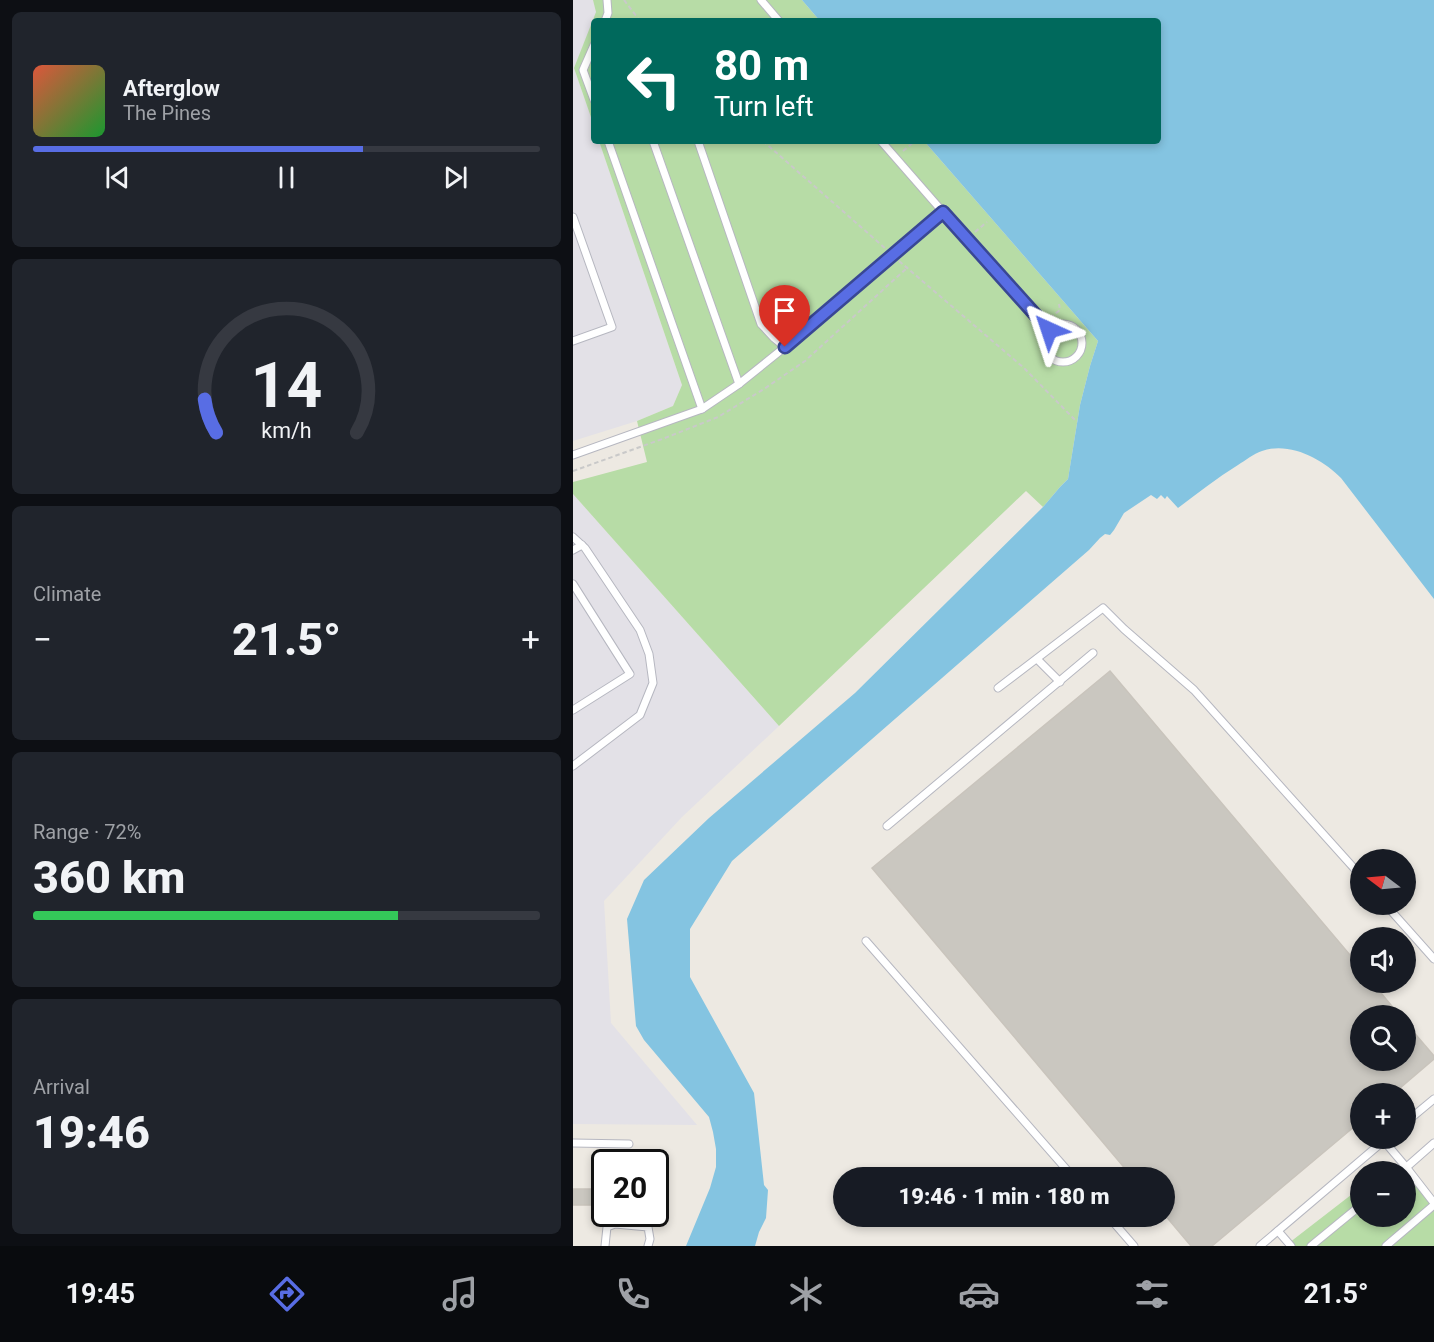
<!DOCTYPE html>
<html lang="en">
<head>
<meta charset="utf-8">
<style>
  :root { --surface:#171b24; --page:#20242c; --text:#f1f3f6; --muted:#9ea1a6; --line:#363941; --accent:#586de4 }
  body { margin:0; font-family:Roboto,sans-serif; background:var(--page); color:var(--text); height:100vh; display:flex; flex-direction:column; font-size:22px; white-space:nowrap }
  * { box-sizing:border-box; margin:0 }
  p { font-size:20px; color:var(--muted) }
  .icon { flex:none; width:33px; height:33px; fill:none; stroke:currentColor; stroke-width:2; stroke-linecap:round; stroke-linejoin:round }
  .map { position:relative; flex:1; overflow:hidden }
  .side { display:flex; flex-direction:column; gap:12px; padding:12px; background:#0d0f14; width:573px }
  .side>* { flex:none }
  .guide { position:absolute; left:18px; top:18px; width:570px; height:126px; border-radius:6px; box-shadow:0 3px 9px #0003; background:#00695c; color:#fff; overflow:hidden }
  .needle { width:39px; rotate:286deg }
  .tools { position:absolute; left:777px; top:849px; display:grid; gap:12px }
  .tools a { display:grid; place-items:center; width:66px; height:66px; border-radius:50%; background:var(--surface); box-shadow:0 3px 9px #0003; font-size:30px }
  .speed { position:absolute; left:18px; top:1149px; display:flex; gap:12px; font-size:30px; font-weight:700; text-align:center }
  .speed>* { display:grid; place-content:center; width:78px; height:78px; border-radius:50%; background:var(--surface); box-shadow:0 3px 9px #0003; line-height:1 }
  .speed .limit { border:3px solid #111; border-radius:9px; background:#fff; color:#111 }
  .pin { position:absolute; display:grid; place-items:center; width:51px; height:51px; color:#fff; margin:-62px -26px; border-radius:50% 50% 50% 0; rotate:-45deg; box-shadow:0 0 6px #0007 }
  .pin .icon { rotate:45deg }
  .me { position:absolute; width:66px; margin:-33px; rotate:318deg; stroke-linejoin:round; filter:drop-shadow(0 0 4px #0008) }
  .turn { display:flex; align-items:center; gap:21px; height:126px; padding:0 24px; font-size:27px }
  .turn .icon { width:78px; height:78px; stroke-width:2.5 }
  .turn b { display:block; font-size:42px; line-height:51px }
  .big { font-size:45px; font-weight:800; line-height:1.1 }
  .side .tile { flex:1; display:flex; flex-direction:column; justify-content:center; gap:9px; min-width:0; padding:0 21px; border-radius:9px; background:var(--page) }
  .side .dial { align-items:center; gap:0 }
  .dial svg { height:156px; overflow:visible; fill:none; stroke:var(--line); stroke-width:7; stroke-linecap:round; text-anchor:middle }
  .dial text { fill:var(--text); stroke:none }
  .song { display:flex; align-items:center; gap:18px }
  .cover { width:72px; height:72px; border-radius:9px; background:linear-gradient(135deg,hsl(10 70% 55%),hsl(130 70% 35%)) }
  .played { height:6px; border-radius:3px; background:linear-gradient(90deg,var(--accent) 65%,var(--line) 65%) }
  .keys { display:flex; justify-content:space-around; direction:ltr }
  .heat { display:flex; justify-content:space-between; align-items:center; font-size:33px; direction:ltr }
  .charge { height:9px; border-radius:4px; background:linear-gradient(90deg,#34c759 72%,var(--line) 0) }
  .trip { position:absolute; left:260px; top:1167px; width:342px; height:60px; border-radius:30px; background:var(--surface); box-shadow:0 3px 9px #0003; font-weight:800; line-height:60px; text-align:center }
  .menu { display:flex; height:96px; justify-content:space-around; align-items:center; background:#090b0e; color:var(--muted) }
  .menu .icon { width:42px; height:42px }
  .menu .current { color:var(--accent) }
  .menu b { font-size:27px; color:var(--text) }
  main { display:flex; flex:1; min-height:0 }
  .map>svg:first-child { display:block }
  .industrial { fill:#e3e1e7 }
  .green { fill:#b7dca6 }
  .water { fill:#84c4e1 }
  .building { fill:#cac7c0; stroke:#c9c4bc; stroke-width:1.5 }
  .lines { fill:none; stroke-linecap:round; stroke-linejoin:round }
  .service-casing { stroke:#b6b7c0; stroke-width:9 }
  .path { stroke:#c9c9c9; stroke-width:2; stroke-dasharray:4.5 3; stroke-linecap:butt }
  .service { stroke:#fff; stroke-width:7 }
  .route-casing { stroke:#394794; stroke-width:15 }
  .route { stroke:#586de4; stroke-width:10 }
</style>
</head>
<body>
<main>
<section class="side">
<div class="tile">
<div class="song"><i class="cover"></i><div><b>Afterglow</b><p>The Pines</p></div></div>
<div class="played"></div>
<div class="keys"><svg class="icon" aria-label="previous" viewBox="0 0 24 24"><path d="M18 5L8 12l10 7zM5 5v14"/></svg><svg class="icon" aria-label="pause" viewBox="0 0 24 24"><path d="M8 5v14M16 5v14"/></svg><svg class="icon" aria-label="next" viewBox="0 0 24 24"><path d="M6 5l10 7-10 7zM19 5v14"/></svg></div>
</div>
<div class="tile dial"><svg viewBox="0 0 100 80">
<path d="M14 69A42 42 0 1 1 86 69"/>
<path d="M14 69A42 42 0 0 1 8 52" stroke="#586de4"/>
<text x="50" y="56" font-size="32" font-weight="700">14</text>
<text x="50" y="72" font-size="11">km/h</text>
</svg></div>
<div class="tile"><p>Climate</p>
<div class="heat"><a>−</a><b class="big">21.5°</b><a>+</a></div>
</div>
<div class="tile"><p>Range · 72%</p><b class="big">360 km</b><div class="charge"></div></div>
<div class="tile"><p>Arrival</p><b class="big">19:46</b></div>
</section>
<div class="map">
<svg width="861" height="1246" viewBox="0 0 861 1246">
  <rect width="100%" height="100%" fill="#ede9e2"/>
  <g class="industrial">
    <path d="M0,0H20L24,12L1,68L21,126V141H26L109,385L100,406L64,421L0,441Z"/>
    <path d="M0,494L206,726L109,817L31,901L38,1023L124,1125L0,1124Z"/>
  </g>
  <g class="green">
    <path d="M20,0H229L247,21H21V126L1,68L23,12Z"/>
    <path d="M26,141H351L525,341L517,366L507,405L495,479L487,487L470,507L453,491L206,726L0,494V482L74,462L64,421L100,406L109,385Z"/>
    <path d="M825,1166L837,1169L861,1203V1246H712L787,1188L788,1216H832V1172L809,1171Z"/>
  </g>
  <path class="water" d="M229,0H861V599L768,478C750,459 716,441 689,451C680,454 673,460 665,465C644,478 625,493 605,508L594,496L592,499L588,495L584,499L578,495L551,513L541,530L537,535L532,534L527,538L516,550L159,861L117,929V977L181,1093L191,1185L195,1190L193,1218L186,1232L182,1246H113L137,1188L143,1167V1149L140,1132L136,1117L71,1040L63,1026L54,919L71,880L136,818L282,693L470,507L487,487L495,479L507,405L517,366L525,341L351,141H585V21H247Z"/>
  <g class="building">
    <path d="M537,671L788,968V982H799L827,1016H788V1060H832V1022L861,1056V1059L820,1094H788V1121L639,1246H618L591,1214V1178H560L299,868Z"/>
    <rect x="0" y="1189" width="20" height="16"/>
  </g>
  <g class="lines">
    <defs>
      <g id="service">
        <path d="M188,0L206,21"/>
        <path d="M32,21L35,13L34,0"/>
        <path d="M21,45L10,70L21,100"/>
        <path d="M35,141L129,409"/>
        <path d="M80,141L166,384"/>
        <path d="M125,141L188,324L201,338L212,347"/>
        <path d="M308,141L370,212"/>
        <path d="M0,217L39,327L0,341"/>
        <circle cx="490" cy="343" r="19"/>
        <path d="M0,455L129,409L166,384L212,347L370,212L476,330"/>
        <path d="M0,537L12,548L67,630L76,654L80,683L67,715L0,766"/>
        <path d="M0,550L9,545"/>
        <path d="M0,584L57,674L0,710"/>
        <path d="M464,659L487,682"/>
        <path d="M425,688L530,608L551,629L621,690L788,876"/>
        <path d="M314,826L520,653"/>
        <path d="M812,904L861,959"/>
        <path d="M293,941L501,1178"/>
        <path d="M832,1123L861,1099"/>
        <path d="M811,1141L833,1167L861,1203"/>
        <path d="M0,1143L56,1144"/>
        <path d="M828,1172L861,1143"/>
        <path d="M535,1216L561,1246"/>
        <path d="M705,1231L718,1246"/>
        <path d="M32,1246L34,1227L42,1224L75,1227L77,1239L75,1246"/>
        <path d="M687,1246L814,1138"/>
        <path d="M738,1246L788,1205"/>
        <path d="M813,1246L861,1205"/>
      </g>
    </defs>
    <use href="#service" class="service-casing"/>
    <g class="path">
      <path d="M51,0L67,21"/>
      <path d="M190,141L313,249"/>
      <path d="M330,151L342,141"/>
      <path d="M402,232L414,222"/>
      <path d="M326,261L451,368L504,422"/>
      <path d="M477,318L487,310L486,304"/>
      <path d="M0,471L92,438L145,417L191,389L232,361L335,267"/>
    </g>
    <use href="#service" class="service"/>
  </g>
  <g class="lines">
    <defs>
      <path id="route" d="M212,347L370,212L476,330"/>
    </defs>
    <use href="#route" class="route-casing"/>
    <use href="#route" class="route"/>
  </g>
</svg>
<div class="tools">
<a><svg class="needle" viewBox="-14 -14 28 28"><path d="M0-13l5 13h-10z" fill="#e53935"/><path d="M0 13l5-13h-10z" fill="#9ea1a6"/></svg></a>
<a><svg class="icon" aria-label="sound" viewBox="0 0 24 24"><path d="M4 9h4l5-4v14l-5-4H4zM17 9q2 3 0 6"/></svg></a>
<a><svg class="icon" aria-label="search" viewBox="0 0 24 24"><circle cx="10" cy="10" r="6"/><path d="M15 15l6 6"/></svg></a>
<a>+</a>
<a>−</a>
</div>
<div class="speed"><div class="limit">20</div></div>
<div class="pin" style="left:212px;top:347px;background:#d93025"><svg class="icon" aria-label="arrive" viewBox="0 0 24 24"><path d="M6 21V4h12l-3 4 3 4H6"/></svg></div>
<svg class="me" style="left:476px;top:330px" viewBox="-20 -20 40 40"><path d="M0-17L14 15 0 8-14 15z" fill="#586de4" stroke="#fff" stroke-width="4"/></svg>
<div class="trip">19:46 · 1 min · 180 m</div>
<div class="guide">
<div class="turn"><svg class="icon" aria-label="left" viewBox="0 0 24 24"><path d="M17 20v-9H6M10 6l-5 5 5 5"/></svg><div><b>80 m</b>Turn left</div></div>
</div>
</div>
</main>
<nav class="menu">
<b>19:45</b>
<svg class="icon current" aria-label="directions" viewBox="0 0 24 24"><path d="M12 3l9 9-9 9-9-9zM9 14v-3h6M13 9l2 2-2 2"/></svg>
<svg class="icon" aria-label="music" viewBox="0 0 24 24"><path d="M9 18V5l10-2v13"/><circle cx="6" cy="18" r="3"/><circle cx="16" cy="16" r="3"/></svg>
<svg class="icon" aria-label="phone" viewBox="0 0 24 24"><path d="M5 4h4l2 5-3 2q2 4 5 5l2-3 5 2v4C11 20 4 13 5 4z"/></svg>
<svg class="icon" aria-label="climate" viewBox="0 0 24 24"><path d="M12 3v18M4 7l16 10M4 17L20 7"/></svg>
<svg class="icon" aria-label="car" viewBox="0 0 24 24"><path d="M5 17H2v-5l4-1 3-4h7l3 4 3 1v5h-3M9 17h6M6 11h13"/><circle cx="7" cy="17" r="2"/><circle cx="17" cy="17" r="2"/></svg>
<svg class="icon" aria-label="filters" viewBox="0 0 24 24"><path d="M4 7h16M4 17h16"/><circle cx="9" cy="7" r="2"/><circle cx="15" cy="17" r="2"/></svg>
<b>21.5°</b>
</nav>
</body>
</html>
